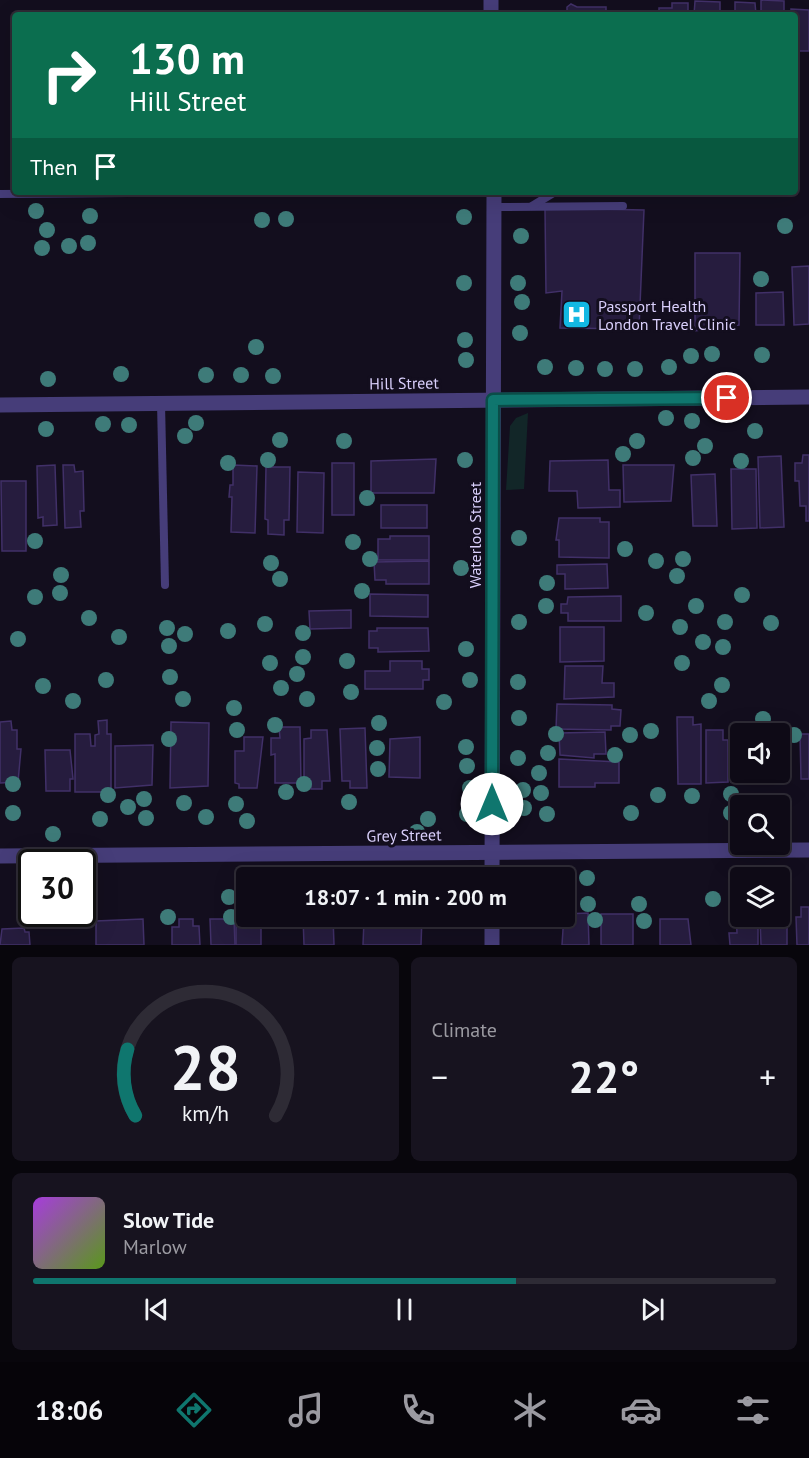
<!DOCTYPE html>
<html lang="en">
<head>
<meta charset="utf-8">
<style>
  :root { --surface:#0e0a16; --page:#17131f; --text:#f1f3f6; --muted:#9b9aa1; --line:#2e2b35; --accent:#0f766e }
  body { margin:0; font-family:"PT Sans",sans-serif; background:var(--page); color:var(--text); height:100vh; display:flex; flex-direction:column; font-size:22px; white-space:nowrap }
  * { box-sizing:border-box; margin:0 }
  p { font-size:20px; color:var(--muted) }
  .icon { flex:none; width:33px; height:33px; fill:none; stroke:currentColor; stroke-width:2; stroke-linecap:round; stroke-linejoin:round }
  .map { position:relative; height:945px; overflow:hidden }
  .panel { display:flex; flex-direction:column; gap:12px; padding:12px; background:#08060c; flex:1 }
  .panel>* { flex:none }
  .hud { position:absolute; left:12px; top:12px; width:786px; height:183px; border-radius:6px; box-shadow:0 6px 24px #0002,0 0 0 2px var(--line); background:#0b6e4f; color:#fff; overflow:hidden }
  .fabs { position:absolute; left:730px; top:723px; display:grid; gap:12px }
  .fabs a { display:grid; place-items:center; width:60px; height:60px; border-radius:6px; background:var(--surface); box-shadow:0 6px 24px #0002,0 0 0 2px var(--line); font-size:30px }
  .speed { position:absolute; left:18px; top:849px; display:flex; gap:12px; font-size:30px; font-weight:700; text-align:center }
  .speed>* { display:grid; place-content:center; width:78px; height:78px; border-radius:50%; background:var(--surface); box-shadow:0 6px 24px #0002,0 0 0 2px var(--line); line-height:1 }
  .speed .limit { border:3px solid #111; border-radius:9px; background:#fff; color:#111 }
  .pin { position:absolute; display:grid; place-items:center; width:51px; height:51px; color:#fff; margin:-26px; border:3px solid #fff; border-radius:50%; box-shadow:0 2px 6px #0007 }
  .me { position:absolute; width:66px; margin:-33px; rotate:0deg; stroke-linejoin:round; filter:drop-shadow(0 0 4px #0008) }
  .turn { display:flex; align-items:center; gap:21px; height:126px; padding:0 18px; font-size:27px }
  .turn .icon { width:78px; height:78px; stroke-width:2.5 }
  .turn b { display:block; font-size:42px; line-height:51px }
  .then { display:flex; align-items:center; height:57px; padding:0 18px; background:#0003; gap:12px; font-size:22px }
  .big { font-size:45px; font-weight:600; line-height:1.1 }
  .panel .widget { flex:1; display:flex; flex-direction:column; justify-content:center; gap:9px; min-width:0; padding:0 21px; border-radius:9px; background:var(--page) }
  .panel .dial { align-items:center; gap:0 }
  .dial svg { height:156px; overflow:visible; fill:none; stroke:var(--line); stroke-width:7; stroke-linecap:round; text-anchor:middle }
  .dial text { fill:var(--text); stroke:none }
  .song { display:flex; align-items:center; gap:18px }
  .cover { width:72px; height:72px; border-radius:9px; background:linear-gradient(135deg,hsl(280 70% 55%),hsl(90 70% 35%)) }
  .played { height:6px; border-radius:3px; background:linear-gradient(90deg,var(--accent) 65%,var(--line) 65%) }
  .keys { display:flex; justify-content:space-around; direction:ltr }
  .heat { display:flex; justify-content:space-between; align-items:center; font-size:33px; direction:ltr }
  .panel .tiles { flex:1; display:grid; gap:12px; grid-template-columns:1fr 1fr }
  .widget:last-child { grid-column:span 2 }
  .trip { position:absolute; left:236px; top:867px; width:339px; height:60px; border-radius:6px; background:var(--surface); box-shadow:0 6px 24px #0002,0 0 0 2px var(--line); font-weight:600; line-height:60px; text-align:center }
  .dock { display:flex; height:96px; justify-content:space-around; align-items:center; background:#060409; color:var(--muted) }
  .dock .icon { width:42px; height:42px }
  .dock .on { color:var(--accent) }
  .dock b { font-size:27px; color:var(--text) }
  .map>svg:first-child { display:block }
  .green { fill:#122628 }
  .building { fill:#261c3e; stroke:#413068; stroke-width:1.5 }
  .lines { fill:none; stroke-linecap:round; stroke-linejoin:round }
  .service { stroke:#463d79; stroke-width:8 }
  .minor { stroke:#463d79; stroke-width:15 }
  .tertiary { stroke:#463d79; stroke-width:15 }
  .tree { fill:#3e7b79 }
  .route-casing { stroke:#0a4d48; stroke-width:15 }
  .route { stroke:#0f766e; stroke-width:10 }
  .labels { text-anchor:middle; stroke-width:6; stroke-linejoin:round; paint-order:stroke }
  .poi-label { font-size:16px; fill:#d9cffb; stroke:#130e1e; text-anchor:start }
  .street-label { font-size:16px; fill:#d9cffb; stroke:#130e1e }
</style>
</head>
<body>
<div class="map">
<svg width="809" height="945" viewBox="0 0 809 945">
  <rect width="100%" height="100%" fill="#130e1e"/>
  <path class="green" d="M528,413L524,489L506,490L510,426L516,418Z"/>
  <g class="building">
    <path d="M761,0L784,1V15H761Z"/>
    <path d="M695,1L720,2V15H694Z"/>
    <path d="M735,2L755,3L756,15H735Z"/>
    <path d="M672,3H688V15H659V8H672Z"/>
    <path d="M571,4L577,7H606V12H623V15H567V7Z"/>
    <path d="M791,9L809,10V51H795V15H791Z"/>
    <path d="M416,14V15H280Z"/>
    <path d="M545,208L644,210L639,329L560,328L562,291L546,293Z"/>
    <path d="M695,253H740L739,325L695,331Z"/>
    <path d="M809,266V324L794,325L792,267Z"/>
    <path d="M783,292L784,325H756V293Z"/>
    <path d="M803,455H809V521H806V506H800L799,481H795V463H802Z"/>
    <path d="M781,456L784,527L760,528L758,457Z"/>
    <path d="M436,459L434,493H371V461Z"/>
    <path d="M608,460L609,490H620V507L578,508L577,491H549L550,461Z"/>
    <rect x="332" y="463" width="22" height="52"/>
    <path d="M55,465L57,525L43,526V517L38,518L37,466Z"/>
    <path d="M63,465H74L75,472L83,471L84,511H80L81,527L65,528Z"/>
    <path d="M233,465L257,466L255,533L231,532L232,497H229L230,485H233Z"/>
    <path d="M623,465H674L671,501L624,502Z"/>
    <path d="M266,467H290L289,520H284V535L268,534V520L265,519Z"/>
    <path d="M731,469H756L757,528L732,529Z"/>
    <path d="M298,472L324,473L323,533L297,532Z"/>
    <path d="M715,474L717,526H693L691,475Z"/>
    <path d="M1,481H26V551H2Z"/>
    <rect x="381" y="505" width="46" height="23"/>
    <path d="M559,518H600V522H609V558L559,557V540H556Z"/>
    <path d="M390,536H429V560H378V539H390Z"/>
    <path d="M429,561V584H386V580H375L374,562Z"/>
    <path d="M607,564L608,588L565,589V574H557V565Z"/>
    <path d="M370,594L428,595V617L370,616Z"/>
    <path d="M621,596V621H568V613H561V604H567L568,597Z"/>
    <path d="M351,610V628L310,629L309,611Z"/>
    <path d="M560,627H604V661L560,662Z"/>
    <path d="M377,628H428L429,651L378,652V648H369V631H377Z"/>
    <path d="M390,661H422V669H429V680H423V689H365V671H390Z"/>
    <path d="M565,666H603L602,683H614V697L564,699Z"/>
    <path d="M557,704L612,705V709L621,710L620,726H611V730L556,729Z"/>
    <path d="M677,717H693V725L701,724V784H678Z"/>
    <path d="M107,720V734H111V792H75V734H90L91,746H95V735L99,734L98,721Z"/>
    <path d="M11,721L12,730H17V749H21L18,782L0,783V722Z"/>
    <path d="M171,722L209,723L208,786L170,788Z"/>
    <path d="M279,727H300L301,783H275V754L271,755V738H280Z"/>
    <path d="M732,727H752V734H741V772H755L754,783L731,782Z"/>
    <path d="M763,727H781V738H786L785,772H780V779H768V773H763L780,772V734H763Z"/>
    <path d="M365,728L367,788H350V781H342L340,729Z"/>
    <path d="M311,730H327L330,781H322V789H311V781H304V739L311,738Z"/>
    <path d="M706,730H723V740H728V782L706,783Z"/>
    <path d="M605,732L606,754H594V758L560,755L559,733Z"/>
    <path d="M800,734H809V779H801Z"/>
    <path d="M244,737H263L257,788H239V784L235,783V751H244Z"/>
    <path d="M420,737V778L389,777L390,739Z"/>
    <path d="M153,745L152,785L115,788V746Z"/>
    <path d="M45,750H70L73,779H70V791H46Z"/>
    <path d="M559,759L619,762V783H595V787H559Z"/>
    <path d="M801,907H809V945H797L796,917H801Z"/>
    <path d="M736,912H741V916H758V945H730L729,933H737Z"/>
    <path d="M588,913L589,945H562L564,914Z"/>
    <path d="M780,913H783V917H787V945H761L760,917L780,916Z"/>
    <rect x="601" y="914" width="32" height="31"/>
    <path d="M333,916L334,945H304L303,917Z"/>
    <path d="M399,916L422,917L421,945H363L364,920L399,923Z"/>
    <path d="M143,919L144,945H96V921Z"/>
    <path d="M179,919H193V926H199L200,945H172V927H179Z"/>
    <path d="M210,919H234L235,945H211Z"/>
    <path d="M660,919H688L691,945H660Z"/>
    <path d="M236,920H258V926H261V945H236Z"/>
    <path d="M24,928L25,932H29L30,945H0L2,929Z"/>
  </g>
  <g class="lines">
    <g class="service">
      <path d="M591,193L660,192"/>
      <path d="M0,194L268,192"/>
      <path d="M494,205V207L623,206"/>
      <path d="M532,206L555,192"/>
      <path d="M161,403L165,585"/>
    </g>
    <g class="minor">
      <path d="M491,0V15"/>
      <path d="M0,405L809,397"/>
      <path d="M492,878L494,192"/>
      <path d="M492,945V916"/>
    </g>
    <path class="tertiary" d="M0,856L809,850"/>
  </g>
  <g class="tree">
    <circle cx="36" cy="211" r="8"/>
    <circle cx="90" cy="216" r="8"/>
    <circle cx="464" cy="217" r="8"/>
    <circle cx="286" cy="219" r="8"/>
    <circle cx="262" cy="220" r="8"/>
    <circle cx="785" cy="226" r="8"/>
    <circle cx="47" cy="230" r="8"/>
    <circle cx="521" cy="236" r="8"/>
    <circle cx="88" cy="243" r="8"/>
    <circle cx="69" cy="246" r="8"/>
    <circle cx="42" cy="248" r="8"/>
    <circle cx="761" cy="279" r="8"/>
    <circle cx="464" cy="283" r="8"/>
    <circle cx="518" cy="283" r="8"/>
    <circle cx="522" cy="302" r="8"/>
    <circle cx="520" cy="333" r="8"/>
    <circle cx="465" cy="340" r="8"/>
    <circle cx="256" cy="347" r="8"/>
    <circle cx="712" cy="354" r="8"/>
    <circle cx="762" cy="355" r="8"/>
    <circle cx="691" cy="356" r="8"/>
    <circle cx="466" cy="360" r="8"/>
    <circle cx="545" cy="367" r="8"/>
    <circle cx="669" cy="367" r="8"/>
    <circle cx="576" cy="368" r="8"/>
    <circle cx="605" cy="369" r="8"/>
    <circle cx="635" cy="369" r="8"/>
    <circle cx="121" cy="374" r="8"/>
    <circle cx="206" cy="375" r="8"/>
    <circle cx="241" cy="375" r="8"/>
    <circle cx="273" cy="376" r="8"/>
    <circle cx="48" cy="379" r="8"/>
    <circle cx="666" cy="418" r="8"/>
    <circle cx="692" cy="421" r="8"/>
    <circle cx="196" cy="423" r="8"/>
    <circle cx="103" cy="424" r="8"/>
    <circle cx="129" cy="425" r="8"/>
    <circle cx="46" cy="429" r="8"/>
    <circle cx="755" cy="431" r="8"/>
    <circle cx="185" cy="436" r="8"/>
    <circle cx="280" cy="440" r="8"/>
    <circle cx="344" cy="441" r="8"/>
    <circle cx="637" cy="441" r="8"/>
    <circle cx="705" cy="446" r="8"/>
    <circle cx="623" cy="454" r="8"/>
    <circle cx="693" cy="458" r="8"/>
    <circle cx="268" cy="460" r="8"/>
    <circle cx="465" cy="460" r="8"/>
    <circle cx="741" cy="461" r="8"/>
    <circle cx="228" cy="463" r="8"/>
    <circle cx="367" cy="498" r="8"/>
    <circle cx="519" cy="538" r="8"/>
    <circle cx="35" cy="541" r="8"/>
    <circle cx="353" cy="542" r="8"/>
    <circle cx="625" cy="549" r="8"/>
    <circle cx="370" cy="559" r="8"/>
    <circle cx="683" cy="559" r="8"/>
    <circle cx="656" cy="561" r="8"/>
    <circle cx="271" cy="563" r="8"/>
    <circle cx="461" cy="568" r="8"/>
    <circle cx="61" cy="575" r="8"/>
    <circle cx="677" cy="576" r="8"/>
    <circle cx="280" cy="579" r="8"/>
    <circle cx="547" cy="583" r="8"/>
    <circle cx="362" cy="591" r="8"/>
    <circle cx="60" cy="593" r="8"/>
    <circle cx="742" cy="595" r="8"/>
    <circle cx="35" cy="597" r="8"/>
    <circle cx="546" cy="606" r="8"/>
    <circle cx="696" cy="606" r="8"/>
    <circle cx="646" cy="613" r="8"/>
    <circle cx="89" cy="618" r="8"/>
    <circle cx="519" cy="622" r="8"/>
    <circle cx="725" cy="622" r="8"/>
    <circle cx="771" cy="623" r="8"/>
    <circle cx="265" cy="624" r="8"/>
    <circle cx="680" cy="627" r="8"/>
    <circle cx="167" cy="628" r="8"/>
    <circle cx="228" cy="631" r="8"/>
    <circle cx="303" cy="633" r="8"/>
    <circle cx="185" cy="634" r="8"/>
    <circle cx="119" cy="637" r="8"/>
    <circle cx="18" cy="639" r="8"/>
    <circle cx="703" cy="642" r="8"/>
    <circle cx="169" cy="646" r="8"/>
    <circle cx="723" cy="647" r="8"/>
    <circle cx="466" cy="649" r="8"/>
    <circle cx="303" cy="657" r="8"/>
    <circle cx="347" cy="661" r="8"/>
    <circle cx="270" cy="663" r="8"/>
    <circle cx="682" cy="663" r="8"/>
    <circle cx="297" cy="674" r="8"/>
    <circle cx="170" cy="677" r="8"/>
    <circle cx="106" cy="680" r="8"/>
    <circle cx="470" cy="680" r="8"/>
    <circle cx="518" cy="682" r="8"/>
    <circle cx="722" cy="685" r="8"/>
    <circle cx="43" cy="686" r="8"/>
    <circle cx="281" cy="688" r="8"/>
    <circle cx="351" cy="692" r="8"/>
    <circle cx="183" cy="699" r="8"/>
    <circle cx="307" cy="699" r="8"/>
    <circle cx="73" cy="701" r="8"/>
    <circle cx="709" cy="701" r="8"/>
    <circle cx="444" cy="702" r="8"/>
    <circle cx="234" cy="708" r="8"/>
    <circle cx="519" cy="718" r="8"/>
    <circle cx="763" cy="719" r="8"/>
    <circle cx="379" cy="723" r="8"/>
    <circle cx="275" cy="725" r="8"/>
    <circle cx="237" cy="730" r="8"/>
    <circle cx="651" cy="731" r="8"/>
    <circle cx="556" cy="734" r="8"/>
    <circle cx="630" cy="735" r="8"/>
    <circle cx="794" cy="735" r="8"/>
    <circle cx="169" cy="739" r="8"/>
    <circle cx="466" cy="747" r="8"/>
    <circle cx="377" cy="748" r="8"/>
    <circle cx="548" cy="753" r="8"/>
    <circle cx="615" cy="755" r="8"/>
    <circle cx="518" cy="758" r="8"/>
    <circle cx="467" cy="766" r="8"/>
    <circle cx="378" cy="769" r="8"/>
    <circle cx="539" cy="773" r="8"/>
    <circle cx="13" cy="784" r="8"/>
    <circle cx="304" cy="784" r="8"/>
    <circle cx="470" cy="788" r="8"/>
    <circle cx="523" cy="790" r="8"/>
    <circle cx="286" cy="792" r="8"/>
    <circle cx="541" cy="793" r="8"/>
    <circle cx="731" cy="794" r="8"/>
    <circle cx="108" cy="795" r="8"/>
    <circle cx="658" cy="795" r="8"/>
    <circle cx="692" cy="796" r="8"/>
    <circle cx="144" cy="799" r="8"/>
    <circle cx="349" cy="802" r="8"/>
    <circle cx="184" cy="803" r="8"/>
    <circle cx="236" cy="804" r="8"/>
    <circle cx="128" cy="807" r="8"/>
    <circle cx="524" cy="808" r="8"/>
    <circle cx="13" cy="813" r="8"/>
    <circle cx="631" cy="813" r="8"/>
    <circle cx="731" cy="813" r="8"/>
    <circle cx="467" cy="814" r="8"/>
    <circle cx="547" cy="814" r="8"/>
    <circle cx="206" cy="817" r="8"/>
    <circle cx="146" cy="818" r="8"/>
    <circle cx="100" cy="819" r="8"/>
    <circle cx="428" cy="819" r="8"/>
    <circle cx="247" cy="821" r="8"/>
    <circle cx="417" cy="832" r="8"/>
    <circle cx="53" cy="834" r="8"/>
    <circle cx="587" cy="878" r="8"/>
    <circle cx="229" cy="897" r="8"/>
    <circle cx="713" cy="899" r="8"/>
    <circle cx="588" cy="904" r="8"/>
    <circle cx="639" cy="904" r="8"/>
    <circle cx="168" cy="917" r="8"/>
    <circle cx="231" cy="917" r="8"/>
    <circle cx="595" cy="920" r="8"/>
    <circle cx="644" cy="921" r="8"/>
  </g>
  <g class="lines">
    <defs>
      <path id="route" d="M492,804L493,400L727,398"/>
    </defs>
    <use href="#route" class="route-casing"/>
    <use href="#route" class="route"/>
  </g>
  <defs>
    <symbol id="hospital-square" viewBox="-11 -11 22 22"><rect x="-9" y="-9" width="18" height="18" rx="4" fill="#13b8e3" stroke="#130e1e"/><path d="M-5-5h3v3.5h4V-5h3V5h-3V1.5h-4V5h-3Z" fill="#fff"/></symbol>
  </defs>
  <g fill-rule="evenodd">
    <use href="#hospital-square" x="560" y="298" width="33" height="33"/>
  </g>
  <g class="labels">
    <g class="poi-label">
      <text x="598" y="312">Passport Health<tspan x="598" dy="18">London Travel Clinic</tspan></text>
    </g>
    <g class="street-label">
      <text transform="translate(404 383) rotate(-1)" y="6">Hill Street</text>
      <text transform="translate(475 535) rotate(-90)" y="6">Waterloo Street</text>
      <text transform="translate(404 835) rotate(-1)" y="6">Grey Street</text>
    </g>
  </g>
</svg>
<div class="fabs">
<a><svg class="icon" aria-label="sound" viewBox="0 0 24 24"><path d="M4 9h4l5-4v14l-5-4H4zM17 9q2 3 0 6"/></svg></a>
<a><svg class="icon" aria-label="search" viewBox="0 0 24 24"><circle cx="10" cy="10" r="6"/><path d="M15 15l6 6"/></svg></a>
<a><svg class="icon" aria-label="layers" viewBox="0 0 24 24"><path d="M12 4l9 5-9 5-9-5zM3 14l9 5 9-5"/></svg></a>
</div>
<div class="speed"><div class="limit">30</div></div>
<div class="pin" style="left:727px;top:398px;background:#d93025"><svg class="icon" aria-label="arrive" viewBox="0 0 24 24"><path d="M6 21V4h12l-3 4 3 4H6"/></svg></div>
<svg class="me" style="left:492px;top:804px" viewBox="-20 -20 40 40"><circle r="19" fill="#fff"/><path d="M0-13L10 11 0 6-10 11z" fill="#0f766e"/></svg>
<div class="trip">18:07 · 1 min · 200 m</div>
<div class="hud">
<div class="turn"><svg class="icon" aria-label="right" viewBox="0 0 24 24"><path d="M7 20v-9h11M14 6l5 5-5 5"/></svg><div><b>130 m</b>Hill Street</div></div>
<div class="then">Then<svg class="icon" aria-label="arrive" viewBox="0 0 24 24"><path d="M6 21V4h12l-3 4 3 4H6"/></svg></div>
</div>
</div>
<section class="panel">
<div class="tiles">
<div class="widget dial"><svg viewBox="0 0 100 80">
<path d="M14 69A42 42 0 1 1 86 69"/>
<path d="M14 69A42 42 0 0 1 10 35" stroke="#0f766e"/>
<text x="50" y="56" font-size="32" font-weight="700">28</text>
<text x="50" y="72" font-size="11">km/h</text>
</svg></div>
<div class="widget"><p>Climate</p>
<div class="heat"><a>−</a><b class="big">22°</b><a>+</a></div>
</div>
<div class="widget">
<div class="song"><i class="cover"></i><div><b>Slow Tide</b><p>Marlow</p></div></div>
<div class="played"></div>
<div class="keys"><svg class="icon" aria-label="previous" viewBox="0 0 24 24"><path d="M18 5L8 12l10 7zM5 5v14"/></svg><svg class="icon" aria-label="pause" viewBox="0 0 24 24"><path d="M8 5v14M16 5v14"/></svg><svg class="icon" aria-label="next" viewBox="0 0 24 24"><path d="M6 5l10 7-10 7zM19 5v14"/></svg></div>
</div>
</div>
</section>
<nav class="dock">
<b>18:06</b>
<svg class="icon on" aria-label="directions" viewBox="0 0 24 24"><path d="M12 3l9 9-9 9-9-9zM9 14v-3h6M13 9l2 2-2 2"/></svg>
<svg class="icon" aria-label="music" viewBox="0 0 24 24"><path d="M9 18V5l10-2v13"/><circle cx="6" cy="18" r="3"/><circle cx="16" cy="16" r="3"/></svg>
<svg class="icon" aria-label="phone" viewBox="0 0 24 24"><path d="M5 4h4l2 5-3 2q2 4 5 5l2-3 5 2v4C11 20 4 13 5 4z"/></svg>
<svg class="icon" aria-label="climate" viewBox="0 0 24 24"><path d="M12 3v18M4 7l16 10M4 17L20 7"/></svg>
<svg class="icon" aria-label="car" viewBox="0 0 24 24"><path d="M5 17H2v-5l4-1 3-4h7l3 4 3 1v5h-3M9 17h6M6 11h13"/><circle cx="7" cy="17" r="2"/><circle cx="17" cy="17" r="2"/></svg>
<svg class="icon" aria-label="filters" viewBox="0 0 24 24"><path d="M4 7h16M4 17h16"/><circle cx="9" cy="7" r="2"/><circle cx="15" cy="17" r="2"/></svg>
</nav>
</body>
</html>
